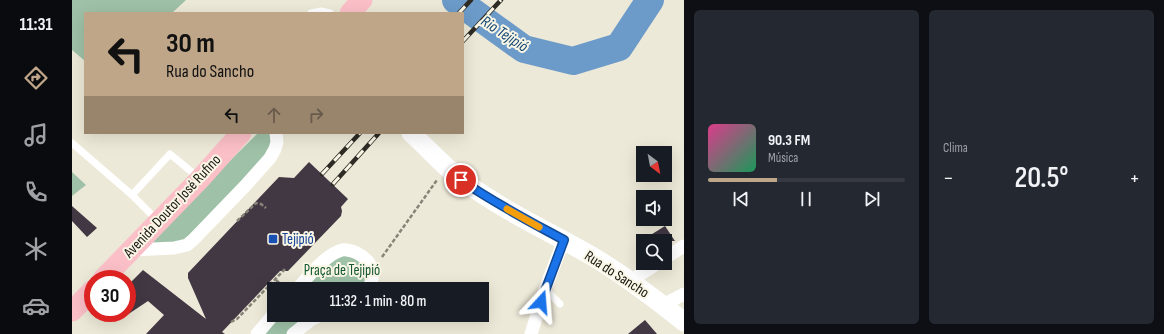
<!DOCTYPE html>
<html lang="pt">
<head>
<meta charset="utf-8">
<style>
  :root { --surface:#171b24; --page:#242831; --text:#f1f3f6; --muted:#9ea1a6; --line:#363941; --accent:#c0a688 }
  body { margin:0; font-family:"Sofia Sans Condensed",sans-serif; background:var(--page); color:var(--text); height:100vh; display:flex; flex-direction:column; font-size:15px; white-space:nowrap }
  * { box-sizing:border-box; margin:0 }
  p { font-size:13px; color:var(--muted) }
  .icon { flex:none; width:22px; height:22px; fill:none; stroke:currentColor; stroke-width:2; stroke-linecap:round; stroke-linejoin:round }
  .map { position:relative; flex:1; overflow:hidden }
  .sheet { display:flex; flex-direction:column; gap:10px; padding:10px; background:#0d0f14; width:480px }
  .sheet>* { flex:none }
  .guide { position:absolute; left:12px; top:12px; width:380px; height:122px; border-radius:0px; box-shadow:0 4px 16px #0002; background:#c0a688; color:#111; overflow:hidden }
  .needle { width:26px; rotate:148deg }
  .tools { position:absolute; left:564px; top:146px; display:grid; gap:8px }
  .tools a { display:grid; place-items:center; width:36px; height:36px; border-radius:0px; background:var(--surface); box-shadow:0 4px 16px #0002; font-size:20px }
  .speed { position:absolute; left:12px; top:270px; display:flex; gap:8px; font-size:20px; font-weight:700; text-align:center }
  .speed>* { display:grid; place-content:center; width:52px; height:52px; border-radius:50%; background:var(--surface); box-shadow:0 4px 16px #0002; line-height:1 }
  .speed .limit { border:6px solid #d22; background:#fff; color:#111 }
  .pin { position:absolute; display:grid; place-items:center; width:34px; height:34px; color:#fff; margin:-17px; border:2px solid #fff; border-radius:50%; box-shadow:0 1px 4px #0007 }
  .me { position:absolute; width:44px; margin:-22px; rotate:19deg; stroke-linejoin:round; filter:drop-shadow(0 0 3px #0008) }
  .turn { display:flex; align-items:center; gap:14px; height:84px; padding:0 16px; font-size:18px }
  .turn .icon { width:52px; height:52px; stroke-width:2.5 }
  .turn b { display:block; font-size:28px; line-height:34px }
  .lanes { display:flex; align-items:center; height:38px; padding:0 16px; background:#0003; justify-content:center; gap:20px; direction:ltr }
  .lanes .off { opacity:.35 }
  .big { font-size:30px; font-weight:600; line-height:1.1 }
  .sheet .card { flex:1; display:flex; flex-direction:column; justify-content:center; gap:6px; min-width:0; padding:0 14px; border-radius:6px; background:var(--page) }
  .song { display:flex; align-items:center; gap:12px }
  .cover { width:48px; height:48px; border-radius:6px; background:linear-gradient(135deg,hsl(330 70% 55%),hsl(150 70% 35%)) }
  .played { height:4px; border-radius:2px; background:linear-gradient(90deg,var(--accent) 35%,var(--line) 35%) }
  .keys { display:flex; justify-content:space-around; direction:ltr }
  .heat { display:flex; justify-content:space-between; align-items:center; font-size:22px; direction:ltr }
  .sheet .tiles { flex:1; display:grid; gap:10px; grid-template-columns:repeat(2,1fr) }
  .trip { position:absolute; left:195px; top:282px; width:222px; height:40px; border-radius:0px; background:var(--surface); box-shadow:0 4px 16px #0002; font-weight:600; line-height:40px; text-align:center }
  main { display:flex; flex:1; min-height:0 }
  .dock { display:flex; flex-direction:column; width:72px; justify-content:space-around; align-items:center; background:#090b0e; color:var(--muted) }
  .dock .icon { width:28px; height:28px }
  .dock .active { color:var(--accent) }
  .dock b { font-size:18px; color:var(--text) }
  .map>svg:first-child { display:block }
  .green { fill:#9ec1a7 }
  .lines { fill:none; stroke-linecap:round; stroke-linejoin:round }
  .river { stroke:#6c9bc9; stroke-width:28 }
  .building { fill:#413843 }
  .path { stroke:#878478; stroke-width:2.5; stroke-dasharray:4 2; stroke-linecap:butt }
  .lane { stroke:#fff; stroke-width:7 }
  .street { stroke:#fff; stroke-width:13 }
  .secondary { stroke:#fff; stroke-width:19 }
  .primary { stroke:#fbbfc7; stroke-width:21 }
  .rail-casing { stroke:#2d2b24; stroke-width:4.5 }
  .rail { stroke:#faf6e6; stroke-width:3; stroke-dasharray:9; stroke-linecap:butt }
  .route-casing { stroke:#114b97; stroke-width:10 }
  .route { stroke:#1a73e8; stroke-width:7 }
  .slow { stroke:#f59e0b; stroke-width:7 }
  .transit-dot { fill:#1a4fb4; stroke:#faf6e6; stroke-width:1.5 }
  .labels { text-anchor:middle; stroke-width:4; stroke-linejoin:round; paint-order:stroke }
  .street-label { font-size:15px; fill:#16150f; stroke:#faf6e6 }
  .transit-label { font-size:15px; fill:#164399; stroke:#faf6e6; text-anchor:start }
  .park-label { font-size:15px; fill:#145731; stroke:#faf6e6 }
  .water-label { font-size:16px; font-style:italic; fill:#154975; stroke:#faf6e6 }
</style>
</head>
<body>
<main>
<nav class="dock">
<b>11:31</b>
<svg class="icon active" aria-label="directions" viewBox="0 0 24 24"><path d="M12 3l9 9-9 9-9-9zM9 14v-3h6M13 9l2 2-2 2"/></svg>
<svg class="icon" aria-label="music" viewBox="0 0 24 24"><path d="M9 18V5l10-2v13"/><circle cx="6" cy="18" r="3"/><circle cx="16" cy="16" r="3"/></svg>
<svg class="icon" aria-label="phone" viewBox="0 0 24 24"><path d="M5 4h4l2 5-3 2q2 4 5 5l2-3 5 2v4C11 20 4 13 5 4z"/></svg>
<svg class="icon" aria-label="climate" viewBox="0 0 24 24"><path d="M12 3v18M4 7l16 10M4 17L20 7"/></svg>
<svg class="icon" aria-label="car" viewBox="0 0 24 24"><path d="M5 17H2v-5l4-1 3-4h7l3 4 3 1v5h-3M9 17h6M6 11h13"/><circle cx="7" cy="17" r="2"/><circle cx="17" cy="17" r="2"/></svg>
</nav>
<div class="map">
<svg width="612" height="334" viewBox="0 0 612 334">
  <rect width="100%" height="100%" fill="#ede9d8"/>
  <g class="green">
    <path d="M0,0H114L100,13H13V61L0,50Z"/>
    <path d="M186,133H203L194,162L114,245H73Z"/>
    <path d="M0,172L14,185L0,196Z"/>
    <path d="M267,250L294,260L296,289H221Z"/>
    <path d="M202,315H252L226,334H182Z"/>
  </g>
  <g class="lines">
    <path class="river" d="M384,0L452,49L501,61L547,47L578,0"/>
  </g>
  <g class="building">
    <path d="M237,162L276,199L269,207L270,211L269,216L216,271H208L150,332L153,334H74L92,315L76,301L55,315V286L71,270L134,319L116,278V273L207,177L222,178Z"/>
    <path d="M0,206L25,228L15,237L0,221Z"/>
    <path d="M593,226L603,241H569Z"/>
    <path d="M573,320L585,334H556Z"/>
  </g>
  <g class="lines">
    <g class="path">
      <path d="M165,221L184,203L189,204L194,208"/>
      <path d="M310,257L365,180"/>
      <path d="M204,280L212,287"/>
      <path d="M159,322L165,319L214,268"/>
    </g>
    <g class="lane">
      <path d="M239,13L249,11L258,13"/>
      <path d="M0,143L60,195L86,221"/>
      <path d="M60,195L98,154L127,178"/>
      <path d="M473,289L488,304"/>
    </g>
    <g class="street">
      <path d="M59,250L102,248L115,245L121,240L173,186L198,158L203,149L205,142L204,133"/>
      <path d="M593,258L612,246"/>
      <path d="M558,281L586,263"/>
      <path d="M225,289C236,277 254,254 270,250C275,249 280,251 285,253C289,255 294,259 297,263C303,273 301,279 296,289"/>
      <path d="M591,305L612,294"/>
      <path d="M185,334L202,314"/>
      <path d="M221,334L240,319L249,315"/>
      <path d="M459,334L473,289L492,240"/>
    </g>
    <path class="secondary" d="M339,133C356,148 372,167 390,180C430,210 476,231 518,255C551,274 582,298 612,322"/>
    <g class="primary">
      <path d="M278,13L290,0"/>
      <path d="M31,279L128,179L169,133"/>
      <path d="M0,311L21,290"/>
    </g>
    <defs>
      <g id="rail">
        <path d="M387,13L399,0"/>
        <path d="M391,41L429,0"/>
        <path d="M250,174L288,133"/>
        <path d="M261,184L307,133"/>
      </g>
    </defs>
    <use href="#rail" class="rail-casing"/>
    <use href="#rail" class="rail"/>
  </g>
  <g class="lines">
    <defs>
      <path id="route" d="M389,180C422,203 457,221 492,240L469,302"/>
    </defs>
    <use href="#route" class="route-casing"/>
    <use href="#route" class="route"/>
    <path class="slow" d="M435,209L467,227"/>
  </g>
  <rect class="transit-dot" x="196" y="234" width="10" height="10" rx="2"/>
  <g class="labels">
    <g class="street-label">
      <text transform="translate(100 206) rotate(-47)" y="5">Avenida Doutor José Rufino</text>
      <text transform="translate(545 274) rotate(33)" y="5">Rua do Sancho</text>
    </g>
    <g class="transit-label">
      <text x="210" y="244">Tejipió</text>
    </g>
    <g class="park-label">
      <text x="270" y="275">Praça de Tejipió</text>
    </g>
    <g class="water-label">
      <text transform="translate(433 33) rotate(33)" y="6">Rio Tejipió</text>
    </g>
  </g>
</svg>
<div class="tools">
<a><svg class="needle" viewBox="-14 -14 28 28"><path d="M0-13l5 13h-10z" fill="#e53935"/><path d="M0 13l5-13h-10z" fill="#9ea1a6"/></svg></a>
<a><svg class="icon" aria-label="sound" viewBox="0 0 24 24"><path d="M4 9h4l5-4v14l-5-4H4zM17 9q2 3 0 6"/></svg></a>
<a><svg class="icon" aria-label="search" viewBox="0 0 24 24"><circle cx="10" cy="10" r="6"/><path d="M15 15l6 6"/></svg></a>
</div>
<div class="speed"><div class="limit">30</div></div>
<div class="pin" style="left:389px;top:180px;background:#d93025"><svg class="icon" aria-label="arrive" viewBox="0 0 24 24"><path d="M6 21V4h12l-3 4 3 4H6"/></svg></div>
<svg class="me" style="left:469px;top:302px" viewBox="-20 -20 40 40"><path d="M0-17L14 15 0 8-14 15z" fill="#1a73e8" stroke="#fff" stroke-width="4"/></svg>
<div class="trip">11:32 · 1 min · 80 m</div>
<div class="guide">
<div class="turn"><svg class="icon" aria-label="left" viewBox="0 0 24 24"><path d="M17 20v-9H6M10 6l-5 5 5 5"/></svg><div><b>30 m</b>Rua do Sancho</div></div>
<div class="lanes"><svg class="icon" aria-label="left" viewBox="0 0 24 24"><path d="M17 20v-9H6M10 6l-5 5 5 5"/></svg><svg class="icon off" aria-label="ahead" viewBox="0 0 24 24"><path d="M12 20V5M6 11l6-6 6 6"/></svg><svg class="icon off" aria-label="right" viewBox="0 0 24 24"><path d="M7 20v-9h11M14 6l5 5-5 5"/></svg></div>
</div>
</div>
<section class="sheet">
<div class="tiles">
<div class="card">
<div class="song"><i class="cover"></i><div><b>90.3 FM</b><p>Música</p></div></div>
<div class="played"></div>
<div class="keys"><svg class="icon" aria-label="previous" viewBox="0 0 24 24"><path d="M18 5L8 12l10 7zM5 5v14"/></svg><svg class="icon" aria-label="pause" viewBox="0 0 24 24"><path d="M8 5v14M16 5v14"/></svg><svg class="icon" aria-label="next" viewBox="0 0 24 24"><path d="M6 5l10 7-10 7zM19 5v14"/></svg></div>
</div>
<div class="card"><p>Clima</p>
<div class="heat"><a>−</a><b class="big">20.5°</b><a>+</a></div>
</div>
</div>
</section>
</main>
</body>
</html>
